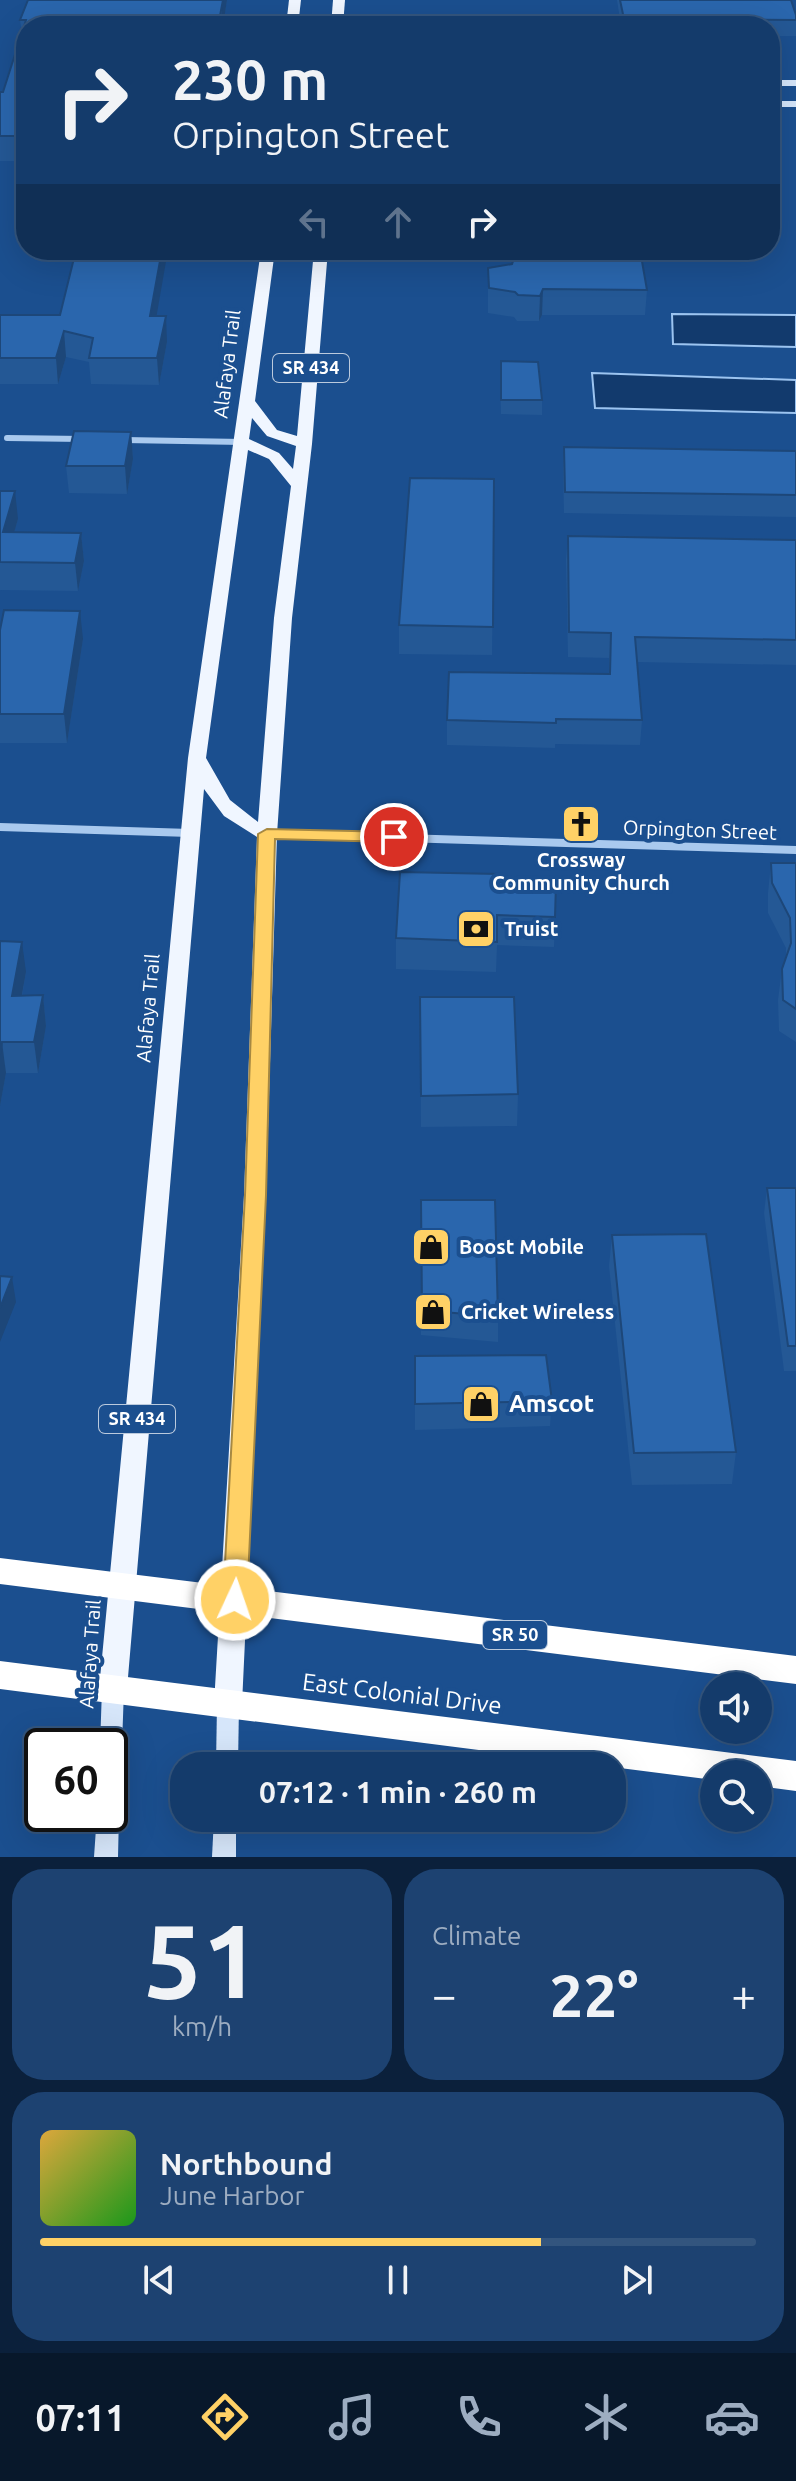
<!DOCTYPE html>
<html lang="en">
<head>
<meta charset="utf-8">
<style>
  :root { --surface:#143b6b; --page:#1d4271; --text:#f1f3f6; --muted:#9dadc1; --line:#33557e; --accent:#ffd166 }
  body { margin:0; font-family:Ubuntu,sans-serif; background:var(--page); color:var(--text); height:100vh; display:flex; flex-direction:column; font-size:30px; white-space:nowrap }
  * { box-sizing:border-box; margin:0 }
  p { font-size:26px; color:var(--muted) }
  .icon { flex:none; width:44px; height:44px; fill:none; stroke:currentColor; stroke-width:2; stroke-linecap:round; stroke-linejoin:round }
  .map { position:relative; height:1857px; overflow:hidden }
  .details { display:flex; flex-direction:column; gap:12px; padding:12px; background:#0b203b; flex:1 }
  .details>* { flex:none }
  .hud { position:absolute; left:16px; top:16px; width:764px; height:244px; border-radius:32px; box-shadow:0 8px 32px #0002,0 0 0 2px var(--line); background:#143b6b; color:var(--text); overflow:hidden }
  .fabs { position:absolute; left:700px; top:1672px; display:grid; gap:16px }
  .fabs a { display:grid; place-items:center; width:72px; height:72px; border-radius:50%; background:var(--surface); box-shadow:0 8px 32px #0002,0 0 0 2px var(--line); font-size:40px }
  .speed { position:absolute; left:24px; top:1728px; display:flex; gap:16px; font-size:40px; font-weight:700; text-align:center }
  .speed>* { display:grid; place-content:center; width:104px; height:104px; border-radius:50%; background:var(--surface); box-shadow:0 8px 32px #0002,0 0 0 2px var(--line); line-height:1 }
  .speed .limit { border:4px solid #111; border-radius:12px; background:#fff; color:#111 }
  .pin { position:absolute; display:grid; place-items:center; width:68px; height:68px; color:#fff; margin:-34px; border:4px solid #fff; border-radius:50%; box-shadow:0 2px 8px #0007 }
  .me { position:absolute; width:88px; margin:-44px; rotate:3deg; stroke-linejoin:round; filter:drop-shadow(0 0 6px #0008) }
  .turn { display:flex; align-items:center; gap:28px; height:168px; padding:0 24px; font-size:36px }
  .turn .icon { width:104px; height:104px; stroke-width:2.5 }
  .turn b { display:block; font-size:56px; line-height:68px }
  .lanes { display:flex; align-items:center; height:76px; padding:0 24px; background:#0003; justify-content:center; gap:40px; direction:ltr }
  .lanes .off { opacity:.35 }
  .big { font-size:60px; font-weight:600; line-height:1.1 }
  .details .widget { flex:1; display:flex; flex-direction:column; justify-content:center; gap:12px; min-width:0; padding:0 28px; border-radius:32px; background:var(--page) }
  .details .dial { align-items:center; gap:0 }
  .dial b { font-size:104px; line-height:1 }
  .song { display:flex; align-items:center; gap:24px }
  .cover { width:96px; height:96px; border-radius:12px; background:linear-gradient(135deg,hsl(40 70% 55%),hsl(120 70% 35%)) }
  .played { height:8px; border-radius:4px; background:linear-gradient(90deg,var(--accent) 70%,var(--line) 70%) }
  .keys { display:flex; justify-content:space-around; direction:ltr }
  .heat { display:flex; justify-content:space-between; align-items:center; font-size:44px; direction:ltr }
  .details .tiles { flex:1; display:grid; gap:12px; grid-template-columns:1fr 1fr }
  .widget:last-child { grid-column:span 2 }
  .trip { position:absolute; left:170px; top:1752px; width:456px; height:80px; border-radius:32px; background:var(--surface); box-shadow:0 8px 32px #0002,0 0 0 2px var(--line); font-weight:600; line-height:80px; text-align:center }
  .dock { display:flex; height:128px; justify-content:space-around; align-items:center; background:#08182b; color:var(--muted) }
  .dock .icon { width:56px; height:56px }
  .dock .current { color:var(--accent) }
  .dock b { font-size:36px; color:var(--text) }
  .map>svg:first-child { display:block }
  .water { fill:#123a6d; stroke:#9cc4f0; stroke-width:2 }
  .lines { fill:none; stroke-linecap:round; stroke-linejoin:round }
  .street-far1 { stroke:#a9c9ee; stroke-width:6 }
  .street { stroke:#a9c9ee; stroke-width:8 }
  .secondary { fill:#d6e6fa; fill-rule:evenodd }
  .primary { fill:#f0f6ff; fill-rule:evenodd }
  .highway { fill:#fff; fill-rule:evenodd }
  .wall { fill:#245895 }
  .shaded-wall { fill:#1d4779 }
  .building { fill:#2a66ad; stroke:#1d4779; stroke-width:2 }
  .route { fill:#ffd166; stroke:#a68842; stroke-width:2 }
  .labels { text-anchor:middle; stroke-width:8; stroke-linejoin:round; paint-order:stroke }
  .shield { fill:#1b4f8f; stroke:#bbcadd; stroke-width:2 }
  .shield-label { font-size:18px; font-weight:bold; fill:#fff }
  .street-label { font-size:20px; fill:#fff; stroke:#1b4f8f }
  .poi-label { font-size:20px; font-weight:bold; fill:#fff; stroke:#1b4f8f; text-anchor:start }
  .near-poi-label { font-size:24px; font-weight:bold; fill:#fff; stroke:#1b4f8f; text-anchor:start }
  .near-street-label { font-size:24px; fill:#fff; stroke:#1b4f8f }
</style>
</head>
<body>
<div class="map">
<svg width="796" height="1857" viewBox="0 0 796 1857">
  <rect width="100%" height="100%" fill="#1b4f8f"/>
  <g class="water">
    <path d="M672,314L796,315V347L673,344Z"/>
    <path d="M592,373L796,380V413L595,408Z"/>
  </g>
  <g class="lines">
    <g class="street-far1">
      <path d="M7,438L83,439"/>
      <path d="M124,440L243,442"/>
    </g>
    <g class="street">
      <path d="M0,827L190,833"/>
      <path d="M269,834L796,850"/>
    </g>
    <g class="secondary">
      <rect x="770" y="80" width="26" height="6"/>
      <rect x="770" y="101" width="26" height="6"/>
      <path d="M113,1680L121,1682L124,1689L121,1773L118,1780L110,1783V1746H100L102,1689L105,1682Z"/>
      <path d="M228,1695L236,1697L239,1704L238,1766H216L217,1704L220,1697Z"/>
      <path d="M110,1805L116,1807L119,1814L118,1857H94L97,1814H110Z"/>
      <path d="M214,1818H236V1857H212Z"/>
    </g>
    <g class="primary">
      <path d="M289,0H301L298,26H286Z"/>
      <path d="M333,0H345L343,26H331Z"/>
      <path d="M261,250H275L255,401L277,430L297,436L314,250H328L312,444L292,618L277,834L266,1195L242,1704L238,1712L228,1716L218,1712L214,1704L244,1195L257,837L224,816L204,789L127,1689L123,1697L113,1701L103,1697L99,1689L188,758ZM252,418L267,436L296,446L293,469L279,453L249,439ZM248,450L269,459L291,486L274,618L258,822L230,800L206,758Z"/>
    </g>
    <g class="highway">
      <path d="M0,1558L796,1656V1684L0,1584Z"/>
      <path d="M0,1661L796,1761V1791L758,1786V1774H714V1780L0,1689Z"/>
    </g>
  </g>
  <g class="wall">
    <path d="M227,0L223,26H26V161H0V92H3L22,34L20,20Z"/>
    <path d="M617,0H791L796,15V36H770V26H621Z"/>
    <path d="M488,268L647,290L645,315H542L539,321H517L514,317L488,313Z"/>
    <path d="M0,315L156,316L167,342L159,385L91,384L89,362L66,357L58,384H0Z"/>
    <path d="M500,375L542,400V415L501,414Z"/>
    <path d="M131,432L133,459L127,494L69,493L66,466Z"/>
    <path d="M564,447L796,451V517L564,513L563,468Z"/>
    <path d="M494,479L492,655L399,654V625Z"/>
    <path d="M0,491L18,519L14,532L81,533L84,561L78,591L0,590Z"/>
    <path d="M568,536L796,540V665L637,662L642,720L640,745L555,744V748L447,745V720L609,674V658L568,657L566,560Z"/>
    <path d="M0,630L83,639L67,743H0Z"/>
    <path d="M771,863H796V1042L779,1031L778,1000L782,969L786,955V948L768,913V893Z"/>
    <path d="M499,882L556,883L554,947L497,945L496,972L396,969V938Z"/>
    <path d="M0,941L26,972L22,996L43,995L46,1026L38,1073H6L0,1106Z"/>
    <path d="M420,997L518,1094L517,1126L421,1127Z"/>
    <path d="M767,1188H796V1371H784L764,1213Z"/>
    <path d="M421,1200L498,1317V1342L421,1335Z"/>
    <path d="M612,1235L736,1452L732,1484L632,1485L609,1266Z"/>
    <path d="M415,1356L552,1401L550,1426L415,1430Z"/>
  </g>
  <g class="shaded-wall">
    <path d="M223,0H227L223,26H220Z"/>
    <path d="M162,250H168L152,342L150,316Z"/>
    <path d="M543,289L542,315L539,321L540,296Z"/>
    <path d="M166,316L167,342L159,385L157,358Z"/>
    <path d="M64,331L66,357L58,384L56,358Z"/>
    <path d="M131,432L133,459L127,494L125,466Z"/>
    <path d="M15,491L18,519L6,560L3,532Z"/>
    <path d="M81,533L84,561L78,591L75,563Z"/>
    <path d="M80,611L83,639L67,743L64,714Z"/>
    <path d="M22,942L26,972L16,1027L12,996Z"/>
    <path d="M43,995L46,1026L38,1073L34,1042Z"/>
    <path d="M2,1042L6,1073L0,1106V1054Z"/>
    <path d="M12,1277L16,1302L0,1342V1308Z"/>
  </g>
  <g class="building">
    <path d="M28,0H223L219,21L84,20L83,26H26V136H0V92H3L26,20H20Z"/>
    <path d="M620,0H791L796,15V20L624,19Z"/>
    <path d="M76,250H162L150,316H166L157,358H89L93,338L64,331L56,358H0V315H60Z"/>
    <path d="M517,250H640L647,290L543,289L540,296L518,295L515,292L489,288L488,268L512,264Z"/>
    <path d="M501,361L538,362L542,400H501Z"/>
    <path d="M74,431L131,432L125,466H66Z"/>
    <path d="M564,447L796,451V495L565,492Z"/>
    <path d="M410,478L494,479L493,627L399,625Z"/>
    <path d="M0,491H15L3,532L81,533L75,563L0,562Z"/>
    <path d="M568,536L796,540V640L635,637L642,720L556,719V723L447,720L449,672L610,674L611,633L569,632Z"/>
    <path d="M4,610L80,611L64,714H0V630Z"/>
    <path d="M771,863H796V1009L783,1000L782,969L791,943L790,918L772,883Z"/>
    <path d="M400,872L499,874V882L556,883L555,917L497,915V942L396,938Z"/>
    <path d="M0,941L22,942L12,996L43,995L34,1042H2L0,1054Z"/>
    <path d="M420,997H514L518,1094L421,1096Z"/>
    <path d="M767,1188H796V1346H788Z"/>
    <path d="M421,1200H495L498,1317L422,1310Z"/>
    <path d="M706,1234L736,1452L634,1453L612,1235Z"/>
    <path d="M0,1276L12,1277L0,1308Z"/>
    <path d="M546,1355L552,1401L415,1404V1356Z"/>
  </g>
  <path class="route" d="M267,829L394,832L403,837L394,842L275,839L266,1195L247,1600L243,1607L235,1610L226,1607L223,1600L245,1195L258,834Z"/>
  <defs>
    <symbol id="church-square" viewBox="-11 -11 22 22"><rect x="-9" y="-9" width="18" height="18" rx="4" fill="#ffd166" stroke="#1b4f8f"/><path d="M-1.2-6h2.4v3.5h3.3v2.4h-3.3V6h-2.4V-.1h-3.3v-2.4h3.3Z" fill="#111"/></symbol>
    <symbol id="bank-square" viewBox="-11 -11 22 22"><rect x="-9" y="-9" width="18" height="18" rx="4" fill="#ffd166" stroke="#1b4f8f"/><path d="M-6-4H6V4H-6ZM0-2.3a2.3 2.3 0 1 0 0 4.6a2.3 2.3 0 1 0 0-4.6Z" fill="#111"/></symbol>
    <symbol id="shop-square" viewBox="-11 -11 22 22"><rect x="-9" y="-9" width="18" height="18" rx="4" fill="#ffd166" stroke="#1b4f8f"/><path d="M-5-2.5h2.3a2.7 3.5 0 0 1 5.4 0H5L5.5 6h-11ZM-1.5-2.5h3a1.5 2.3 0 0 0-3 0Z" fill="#111"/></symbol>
  </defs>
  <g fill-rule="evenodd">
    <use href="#church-square" x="559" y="802" width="44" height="44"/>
    <use href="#bank-square" x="454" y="907" width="44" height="44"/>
    <use href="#shop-square" x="409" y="1225" width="44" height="44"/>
    <use href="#shop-square" x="411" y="1290" width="44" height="44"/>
    <use href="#shop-square" x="459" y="1382" width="44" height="44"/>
  </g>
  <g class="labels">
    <g class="shield">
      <rect x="273" y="354" width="76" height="28" rx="6"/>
      <rect x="99" y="1405" width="76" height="28" rx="6"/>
      <rect x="483" y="1621" width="64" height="28" rx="6"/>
    </g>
    <g class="shield-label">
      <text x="311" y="374">SR 434</text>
      <text x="137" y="1425">SR 434</text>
      <text x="515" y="1641">SR 50</text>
    </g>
    <g class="street-label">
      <text transform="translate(227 364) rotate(-83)" y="7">Alafaya Trail</text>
      <text transform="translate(700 830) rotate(2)" y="7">Orpington Street</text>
      <text transform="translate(148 1008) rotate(-85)" y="7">Alafaya Trail</text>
      <text transform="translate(90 1654) rotate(-86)" y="7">Alafaya Trail</text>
    </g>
    <g class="poi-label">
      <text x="581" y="867" text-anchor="middle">Crossway<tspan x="581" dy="23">Community Church</tspan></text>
      <text x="504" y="936">Truist</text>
      <text x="459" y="1254">Boost Mobile</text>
      <text x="461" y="1319">Cricket Wireless</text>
    </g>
    <g class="near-poi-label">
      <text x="509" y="1412">Amscot</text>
    </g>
    <g class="near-street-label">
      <text transform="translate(402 1694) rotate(7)" y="8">East Colonial Drive</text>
    </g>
  </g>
</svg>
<div class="fabs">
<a><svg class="icon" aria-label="sound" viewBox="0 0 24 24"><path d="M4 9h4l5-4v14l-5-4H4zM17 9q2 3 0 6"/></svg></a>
<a><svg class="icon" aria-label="search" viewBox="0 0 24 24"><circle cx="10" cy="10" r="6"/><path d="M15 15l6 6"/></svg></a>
</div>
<div class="speed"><div class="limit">60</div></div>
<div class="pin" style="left:394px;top:837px;background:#d93025"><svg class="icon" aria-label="arrive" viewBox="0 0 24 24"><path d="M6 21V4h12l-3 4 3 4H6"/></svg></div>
<svg class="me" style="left:235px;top:1600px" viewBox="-20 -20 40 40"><circle r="17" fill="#ffd166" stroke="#fff" stroke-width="3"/><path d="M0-11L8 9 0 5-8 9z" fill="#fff"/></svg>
<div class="trip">07:12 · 1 min · 260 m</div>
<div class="hud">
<div class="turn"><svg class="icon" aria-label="right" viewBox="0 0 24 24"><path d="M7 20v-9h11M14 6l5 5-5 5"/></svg><div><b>230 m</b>Orpington Street</div></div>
<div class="lanes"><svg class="icon off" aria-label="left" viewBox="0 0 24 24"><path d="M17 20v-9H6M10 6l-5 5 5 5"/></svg><svg class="icon off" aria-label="ahead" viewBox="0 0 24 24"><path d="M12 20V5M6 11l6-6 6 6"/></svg><svg class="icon" aria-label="right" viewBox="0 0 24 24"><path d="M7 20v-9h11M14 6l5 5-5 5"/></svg></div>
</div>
</div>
<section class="details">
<div class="tiles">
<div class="widget dial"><b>51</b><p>km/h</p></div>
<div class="widget"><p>Climate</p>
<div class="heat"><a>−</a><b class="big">22°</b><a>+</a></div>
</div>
<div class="widget">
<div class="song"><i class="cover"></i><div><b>Northbound</b><p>June Harbor</p></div></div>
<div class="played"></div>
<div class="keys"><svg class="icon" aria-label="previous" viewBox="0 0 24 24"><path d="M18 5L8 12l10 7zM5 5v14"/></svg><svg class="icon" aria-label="pause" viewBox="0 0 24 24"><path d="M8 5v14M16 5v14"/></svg><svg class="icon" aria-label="next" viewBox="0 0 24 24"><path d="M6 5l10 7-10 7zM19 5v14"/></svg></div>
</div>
</div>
</section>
<nav class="dock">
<b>07:11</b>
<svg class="icon current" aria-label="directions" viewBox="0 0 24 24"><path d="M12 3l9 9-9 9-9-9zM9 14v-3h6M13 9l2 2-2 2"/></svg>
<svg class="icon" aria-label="music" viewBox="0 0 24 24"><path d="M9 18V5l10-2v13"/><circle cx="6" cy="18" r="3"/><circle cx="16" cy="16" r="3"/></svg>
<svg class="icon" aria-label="phone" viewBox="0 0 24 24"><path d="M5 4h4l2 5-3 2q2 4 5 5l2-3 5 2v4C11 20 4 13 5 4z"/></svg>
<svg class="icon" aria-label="climate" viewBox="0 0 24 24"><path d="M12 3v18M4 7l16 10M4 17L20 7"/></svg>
<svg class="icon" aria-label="car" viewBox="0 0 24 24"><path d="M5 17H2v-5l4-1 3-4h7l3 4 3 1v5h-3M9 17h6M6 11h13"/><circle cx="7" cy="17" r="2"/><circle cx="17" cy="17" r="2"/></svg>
</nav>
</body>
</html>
